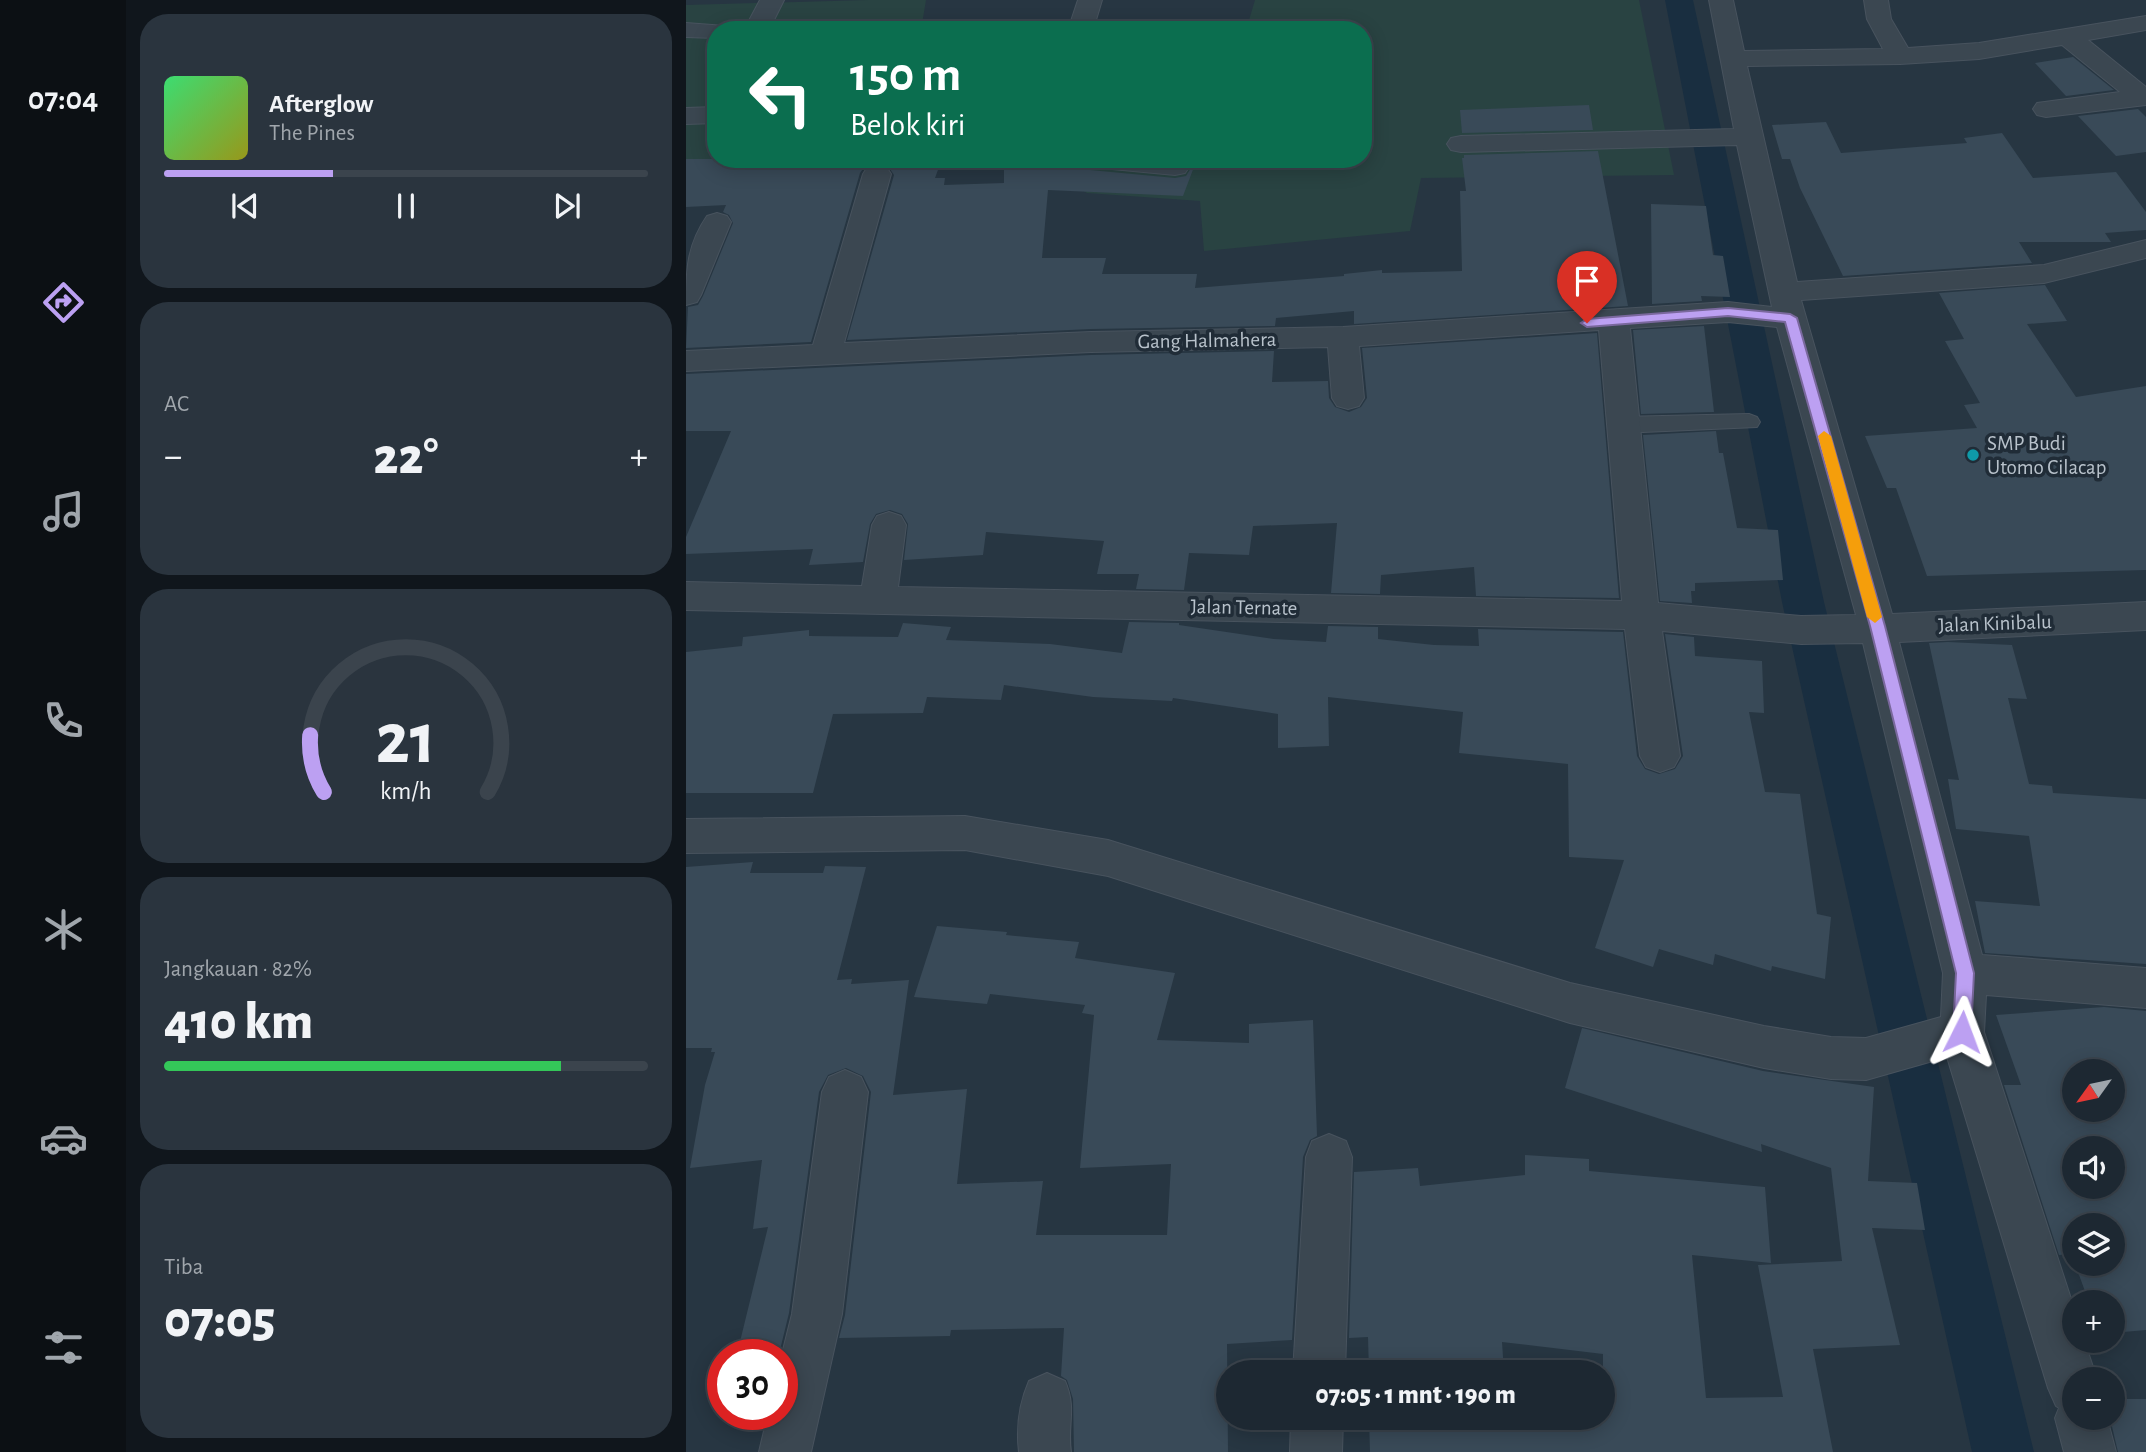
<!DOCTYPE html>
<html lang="id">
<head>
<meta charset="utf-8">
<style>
  :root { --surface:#1d2832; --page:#2a343e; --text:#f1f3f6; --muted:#a0a6ac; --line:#3b444d; --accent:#bca0f2 }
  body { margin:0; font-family:"Alegreya Sans",sans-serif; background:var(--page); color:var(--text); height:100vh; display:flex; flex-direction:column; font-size:26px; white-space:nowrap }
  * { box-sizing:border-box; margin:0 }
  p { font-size:23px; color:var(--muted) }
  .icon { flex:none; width:38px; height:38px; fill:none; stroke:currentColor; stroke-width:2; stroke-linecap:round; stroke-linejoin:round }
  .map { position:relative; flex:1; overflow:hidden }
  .drawer { display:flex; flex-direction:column; gap:14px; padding:14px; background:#10161c; width:560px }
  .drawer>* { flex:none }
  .guide { position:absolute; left:21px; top:21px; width:665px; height:147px; border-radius:28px; box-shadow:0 4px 18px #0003,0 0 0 2px var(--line); background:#0b6e4f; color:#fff; overflow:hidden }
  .needle { width:46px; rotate:237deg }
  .buttons { position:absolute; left:1376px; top:1059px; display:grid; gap:14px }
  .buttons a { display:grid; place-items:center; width:63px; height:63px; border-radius:50%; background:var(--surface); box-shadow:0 4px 18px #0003,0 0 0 2px var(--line); font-size:35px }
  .speed { position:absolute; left:21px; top:1339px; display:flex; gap:14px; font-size:35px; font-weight:700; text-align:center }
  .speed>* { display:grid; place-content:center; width:91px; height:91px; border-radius:50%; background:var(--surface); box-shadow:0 4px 18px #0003,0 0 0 2px var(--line); line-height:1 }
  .speed .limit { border:10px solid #d22; background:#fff; color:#111 }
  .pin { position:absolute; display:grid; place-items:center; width:60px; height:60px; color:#fff; margin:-72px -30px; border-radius:50% 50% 50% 0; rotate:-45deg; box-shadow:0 0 7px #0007 }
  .pin .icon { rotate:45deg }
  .me { position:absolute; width:77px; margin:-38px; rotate:3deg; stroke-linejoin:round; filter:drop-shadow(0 0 5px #0008) }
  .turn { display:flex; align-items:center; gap:24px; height:147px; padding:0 28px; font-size:32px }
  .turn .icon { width:91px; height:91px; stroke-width:2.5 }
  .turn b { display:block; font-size:49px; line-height:60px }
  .big { font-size:52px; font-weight:800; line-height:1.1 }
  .drawer .tile { flex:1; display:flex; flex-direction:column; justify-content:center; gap:10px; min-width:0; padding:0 24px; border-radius:28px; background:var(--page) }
  .drawer .dial { align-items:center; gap:0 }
  .dial svg { height:182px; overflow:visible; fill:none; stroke:var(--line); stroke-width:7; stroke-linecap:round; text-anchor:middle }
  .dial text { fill:var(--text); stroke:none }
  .song { display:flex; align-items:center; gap:21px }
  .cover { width:84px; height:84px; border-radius:10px; background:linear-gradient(135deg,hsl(140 70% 55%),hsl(60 70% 35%)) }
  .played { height:7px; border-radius:4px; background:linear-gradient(90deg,var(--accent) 35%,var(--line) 35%) }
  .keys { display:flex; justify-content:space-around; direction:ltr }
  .heat { display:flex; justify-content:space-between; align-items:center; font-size:38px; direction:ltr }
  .charge { height:10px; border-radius:5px; background:linear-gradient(90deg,#34c759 82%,var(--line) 0) }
  .trip { position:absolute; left:530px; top:1360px; width:399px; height:70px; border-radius:35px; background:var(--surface); box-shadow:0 4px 18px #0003,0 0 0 2px var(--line); font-weight:800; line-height:70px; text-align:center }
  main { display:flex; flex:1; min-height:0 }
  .menu { display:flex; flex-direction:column; width:126px; justify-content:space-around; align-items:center; background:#0c1014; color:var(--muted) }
  .menu .icon { width:49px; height:49px }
  .menu .active { color:var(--accent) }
  .menu b { font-size:32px; color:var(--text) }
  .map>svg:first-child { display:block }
  .green { fill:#294342 }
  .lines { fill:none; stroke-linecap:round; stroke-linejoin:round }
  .canal { fill:#192e40; fill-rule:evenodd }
  .building { fill:#394a58; fill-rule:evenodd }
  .lane-casing { stroke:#48535e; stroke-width:2 }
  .street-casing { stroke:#48535e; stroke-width:2 }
  .lane { fill:#3b4751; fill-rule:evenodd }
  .street { fill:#3b4751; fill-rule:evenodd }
  .route { fill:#bca0f2; stroke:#7a689d; stroke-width:2 }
  .slow { fill:#f59e0b }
  .culture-dot { fill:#0f9aa8; stroke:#202c37; stroke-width:2.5 }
  .labels { text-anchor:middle; stroke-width:7; stroke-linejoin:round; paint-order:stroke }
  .street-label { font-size:21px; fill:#b8c2cb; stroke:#202c37 }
  .poi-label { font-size:21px; fill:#b8c2cb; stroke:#202c37; text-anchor:start }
</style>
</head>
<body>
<main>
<nav class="menu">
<b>07:04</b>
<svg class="icon active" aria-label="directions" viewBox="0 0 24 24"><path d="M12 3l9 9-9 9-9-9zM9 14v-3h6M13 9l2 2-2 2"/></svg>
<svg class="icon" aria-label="music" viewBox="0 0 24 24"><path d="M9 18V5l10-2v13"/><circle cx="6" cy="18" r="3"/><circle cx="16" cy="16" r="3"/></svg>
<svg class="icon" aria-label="phone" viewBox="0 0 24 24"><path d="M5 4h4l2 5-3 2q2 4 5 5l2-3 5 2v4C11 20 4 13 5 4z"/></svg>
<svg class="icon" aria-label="climate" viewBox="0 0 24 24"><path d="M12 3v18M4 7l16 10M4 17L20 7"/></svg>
<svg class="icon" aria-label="car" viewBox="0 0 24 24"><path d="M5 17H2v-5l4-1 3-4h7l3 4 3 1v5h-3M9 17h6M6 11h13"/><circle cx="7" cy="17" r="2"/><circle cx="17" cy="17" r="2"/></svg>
<svg class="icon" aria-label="filters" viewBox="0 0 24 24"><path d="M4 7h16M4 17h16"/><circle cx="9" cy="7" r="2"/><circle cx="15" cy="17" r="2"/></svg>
</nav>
<section class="drawer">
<div class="tile">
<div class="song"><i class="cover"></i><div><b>Afterglow</b><p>The Pines</p></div></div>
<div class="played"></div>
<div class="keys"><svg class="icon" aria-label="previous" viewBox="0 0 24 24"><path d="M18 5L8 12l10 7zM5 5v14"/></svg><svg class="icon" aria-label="pause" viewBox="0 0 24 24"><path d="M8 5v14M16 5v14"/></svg><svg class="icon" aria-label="next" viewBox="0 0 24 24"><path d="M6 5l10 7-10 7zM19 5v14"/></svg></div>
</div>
<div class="tile"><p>AC</p>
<div class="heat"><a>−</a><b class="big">22°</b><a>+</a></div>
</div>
<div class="tile dial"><svg viewBox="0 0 100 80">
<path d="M14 69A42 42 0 1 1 86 69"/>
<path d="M14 69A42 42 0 0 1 8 44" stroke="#bca0f2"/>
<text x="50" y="56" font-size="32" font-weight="700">21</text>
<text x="50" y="72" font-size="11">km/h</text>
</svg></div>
<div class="tile"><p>Jangkauan · 82%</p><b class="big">410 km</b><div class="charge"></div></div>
<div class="tile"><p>Tiba</p><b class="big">07:05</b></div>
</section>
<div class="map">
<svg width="1460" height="1452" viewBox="0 0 1460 1452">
  <rect width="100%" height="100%" fill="#273642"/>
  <g class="green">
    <path d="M182,0H240L235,30H30V159L0,160V5Z"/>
    <path d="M569,0H953L988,175L735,178L724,231L518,251L514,201L401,193L347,159H677V30H560Z"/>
  </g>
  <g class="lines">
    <path class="canal" d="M979,0H1007L1138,602L1348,1452H1286L1096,602Z"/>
  </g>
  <g class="building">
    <path d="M1387,57L1428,90L1380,96L1349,63Z"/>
    <path d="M903,105L907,130L776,133L774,110Z"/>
    <path d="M1452,109L1460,117V152L1430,156L1392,116Z"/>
    <path d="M1140,122L1155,153L1281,143L1278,138L1316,133L1347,178L1430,172L1460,212V230L1419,233L1425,242H1333L1346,263L1157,276L1114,188L1104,159H1096L1086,125Z"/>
    <path d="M912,151L942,306L668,324V311L590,318L589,326L405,329L161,340L208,175L202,166L211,165L213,159H256L249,178H259L258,185L318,183V159H389L394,168L404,170L489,178L500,176L505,168L501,159H511L497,196L362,190L356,258H420L416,274H511L509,288L658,276V274L696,270V273L776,271L774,191H780L776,158H778V155Z"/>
    <path d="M0,159H86L80,169L179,166L174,173L125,342L0,348L2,307L12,305L17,296L47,223L43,215L37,212L40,205L0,207Z"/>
    <path d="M965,204L1020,206L1027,255L1037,256L1044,297L1015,296L1016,301L966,304Z"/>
    <path d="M1359,285L1381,321L1341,324L1390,397L1460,386V570L1241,576L1210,488H1201L1179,436L1291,428L1278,405L1294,403L1259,341L1278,339L1253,293Z"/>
    <path d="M1018,326L1028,412L955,414L947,330Z"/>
    <path d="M911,333L933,598L790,596L788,567L695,575L694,594L645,593L651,523L567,526L563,555L503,553L498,590L450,589L453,574H411L418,541L300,532L297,555L218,560L222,524L216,514L204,510L190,514L184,524L177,562L123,565L127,549L0,554V537L45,431H0V374L405,355L588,351L586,382L642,381L643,398L649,407L663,412L675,407L681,398L676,348Z"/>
    <path d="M1030,431L1033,453H1037L1051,528L1092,530L1097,580L1009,583V591H1005L1006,603L974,601L957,435Z"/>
    <path d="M443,622L493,623V625L588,639L640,642L642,626L692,627V639L748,645L793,646L792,629L937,632L951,756L959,769L973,774L989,769L997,756L979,634L1008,637L1009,656L1076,661L1078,713L1063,712L1079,792L1114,794L1131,914L1145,917L1139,979L1086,966L1085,971L1029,954L1027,965L973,949L967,967L909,948L938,860L883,857L882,764L773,753L777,712L642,697L643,746L592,748V714L487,698L486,701L407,697L318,685L315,700L241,697L237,713L147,714L127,793H0V652L56,646L57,637L123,630V636L212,637L217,623L265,627L260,640L364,644L436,653Z"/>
    <path d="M1262,642L1326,645L1341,699L1322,698L1343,784L1366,786L1367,793L1460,799V964L1299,953L1289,901L1354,906L1343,836L1270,829L1262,779L1273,780L1243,643Z"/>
    <path d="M67,862L64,873H137L139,866L180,867L151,980L166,979L165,984L223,980L207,1095L281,1089L271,1184L357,1181L350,1235H481L485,1164L394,1168L408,1015L396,1013L399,1005L304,994L301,1004L228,997L251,926L321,932L320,935L393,942L389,958L489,973L471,1040L563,1043V1024L627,1020L631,1136L624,1140L617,1157L606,1340L541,1344L542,1452H388L387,1399L381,1380L375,1376L378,1328L265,1330L264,1336L153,1338L159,1315L185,1092L177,1076L160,1068L142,1075L133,1092L103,1313L93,1354H51L82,1227L67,1229L76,1160L4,1168L19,1085L29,1052H25L26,1048H0V867Z"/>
    <path d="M1418,1007L1460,1011V1330L1426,1333V1302H1403L1389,1264H1426V1225H1388V1260L1386,1254L1373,1255L1318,1085H1335L1310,1015ZM1388,1071H1426V1110H1388ZM1388,1148H1426V1186H1388Z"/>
    <path d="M896,1028L1077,1071L1188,1087L1182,1181L1231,1183L1239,1230L1186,1228L1214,1345L1127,1349L1147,1452H684L683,1418H917V1354L816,1342L818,1372H683L682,1337L663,1338L668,1172L732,1168L734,1186L839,1175V1155L903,1159V1171L1079,1187L1085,1263L1006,1255L1020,1398L1097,1397L1072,1265L1156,1261L1145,1168L1075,1144L1076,1152L879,1088Z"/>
    <path d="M1426,1399H1460V1452H1432L1424,1418H1426Z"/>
  </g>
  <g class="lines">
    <defs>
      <path id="lane" d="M1063,414L1071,417L1074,422L1071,427L934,433L926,430L923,425L926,420L934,417Z"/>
      <g id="street">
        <path d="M74,0H98L83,30H58Z"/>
        <path d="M392,0H416L407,30H382Z"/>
        <path d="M1023,0H1047L1058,51L1197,49L1181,19L1178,0H1202L1205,19L1222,48L1293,43L1460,16V30L1402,40L1460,87V105L1360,117L1351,115L1347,109L1351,103L1434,92L1376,45L1293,59L1214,64L1061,66L1111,282L1358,265L1460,240V258L1358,283L1115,300L1206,614L1460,602V630L1213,642L1296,955L1460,968V1008L1300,995L1298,1032L1388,1308V1340H1398L1411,1379H1388V1418H1421L1430,1452H1378L1369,1418L1373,1408L1370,1406L1362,1388L1261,1057L1180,1080L1145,1079L1078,1068L884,1023L422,876L279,850L0,853V819L279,816L422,840L884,983L1078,1026L1145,1037L1180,1038L1255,1017L1257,973L1177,643L1115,644L976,631L994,756L988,767L974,772L960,767L954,756L939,629L0,610V582L176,586L186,525L191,516L203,512L215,516L220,525L212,587L936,601L913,330L673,346L678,398L673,406L662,409L651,406L646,398L642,347L405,352L0,371V351L127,345L177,174L181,168L191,166L201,168L205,174L158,343L405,332L657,327L1042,302L1086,307L1051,145L775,152L765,150L761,144L765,138L775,136L1048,129ZM1042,322L1091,327L1170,615L1115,616L972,603L944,328Z"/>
        <path d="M0,23L39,26L42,30H30V38L0,37Z"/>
        <path d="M30,107V123L0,124V108Z"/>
        <path d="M391,159H491L499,161L503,167L499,173L489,175L405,167L395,165Z"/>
        <path d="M31,213L41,216L45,222L15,295L11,302L0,305C0,270 1,245 21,216Z"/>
        <path d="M159,1070L175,1077L182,1092L156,1314L125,1452H73L82,1414H96V1354L106,1314L136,1092L143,1077Z"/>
        <path d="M643,1134L660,1141L666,1157L659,1372H607L620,1157L626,1141Z"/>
        <path d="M361,1373L379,1381C391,1409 381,1424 385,1452H333C330,1427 333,1404 343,1381Z"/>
        <path d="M605,1418H657L656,1452H604Z"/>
      </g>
    </defs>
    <use href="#lane" class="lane-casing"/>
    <use href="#street" class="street-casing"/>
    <use href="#lane" class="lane"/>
    <use href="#street" class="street"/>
  </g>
  <path class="route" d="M1042,308L1104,314L1111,318L1199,626L1288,973L1285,1032L1283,1038L1276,1040L1270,1038L1267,1032L1270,973L1184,626L1099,322L1042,316L901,327L895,323L901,319Z"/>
  <path class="slow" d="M1138,431L1145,436L1196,617L1189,623L1181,617L1132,436Z"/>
  <circle class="culture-dot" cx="1287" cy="455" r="7"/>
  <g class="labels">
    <g class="street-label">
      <text transform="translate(521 340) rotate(-1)" y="7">Gang Halmahera</text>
      <text transform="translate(558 607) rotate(1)" y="7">Jalan Ternate</text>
      <text transform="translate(1309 623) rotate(-2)" y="7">Jalan Kinibalu</text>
    </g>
    <g class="poi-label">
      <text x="1301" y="450">SMP Budi<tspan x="1301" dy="24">Utomo Cilacap</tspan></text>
    </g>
  </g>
</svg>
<div class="buttons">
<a><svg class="needle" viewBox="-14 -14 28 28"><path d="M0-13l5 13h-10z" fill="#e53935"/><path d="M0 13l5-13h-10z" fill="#a0a6ac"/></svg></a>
<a><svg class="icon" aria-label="sound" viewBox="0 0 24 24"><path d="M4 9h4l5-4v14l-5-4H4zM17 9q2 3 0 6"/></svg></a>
<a><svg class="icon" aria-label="layers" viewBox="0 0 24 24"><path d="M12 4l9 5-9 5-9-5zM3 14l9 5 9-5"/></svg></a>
<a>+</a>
<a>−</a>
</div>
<div class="speed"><div class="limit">30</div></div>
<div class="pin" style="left:901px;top:323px;background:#d93025"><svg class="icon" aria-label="arrive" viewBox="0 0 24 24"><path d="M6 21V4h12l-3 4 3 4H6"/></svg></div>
<svg class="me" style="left:1276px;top:1032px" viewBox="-20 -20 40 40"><path d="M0-17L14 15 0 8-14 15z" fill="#bca0f2" stroke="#fff" stroke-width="4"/></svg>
<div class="trip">07:05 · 1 mnt · 190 m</div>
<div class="guide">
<div class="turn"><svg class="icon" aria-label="left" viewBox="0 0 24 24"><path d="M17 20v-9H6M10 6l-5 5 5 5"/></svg><div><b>150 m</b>Belok kiri</div></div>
</div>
</div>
</main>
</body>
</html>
